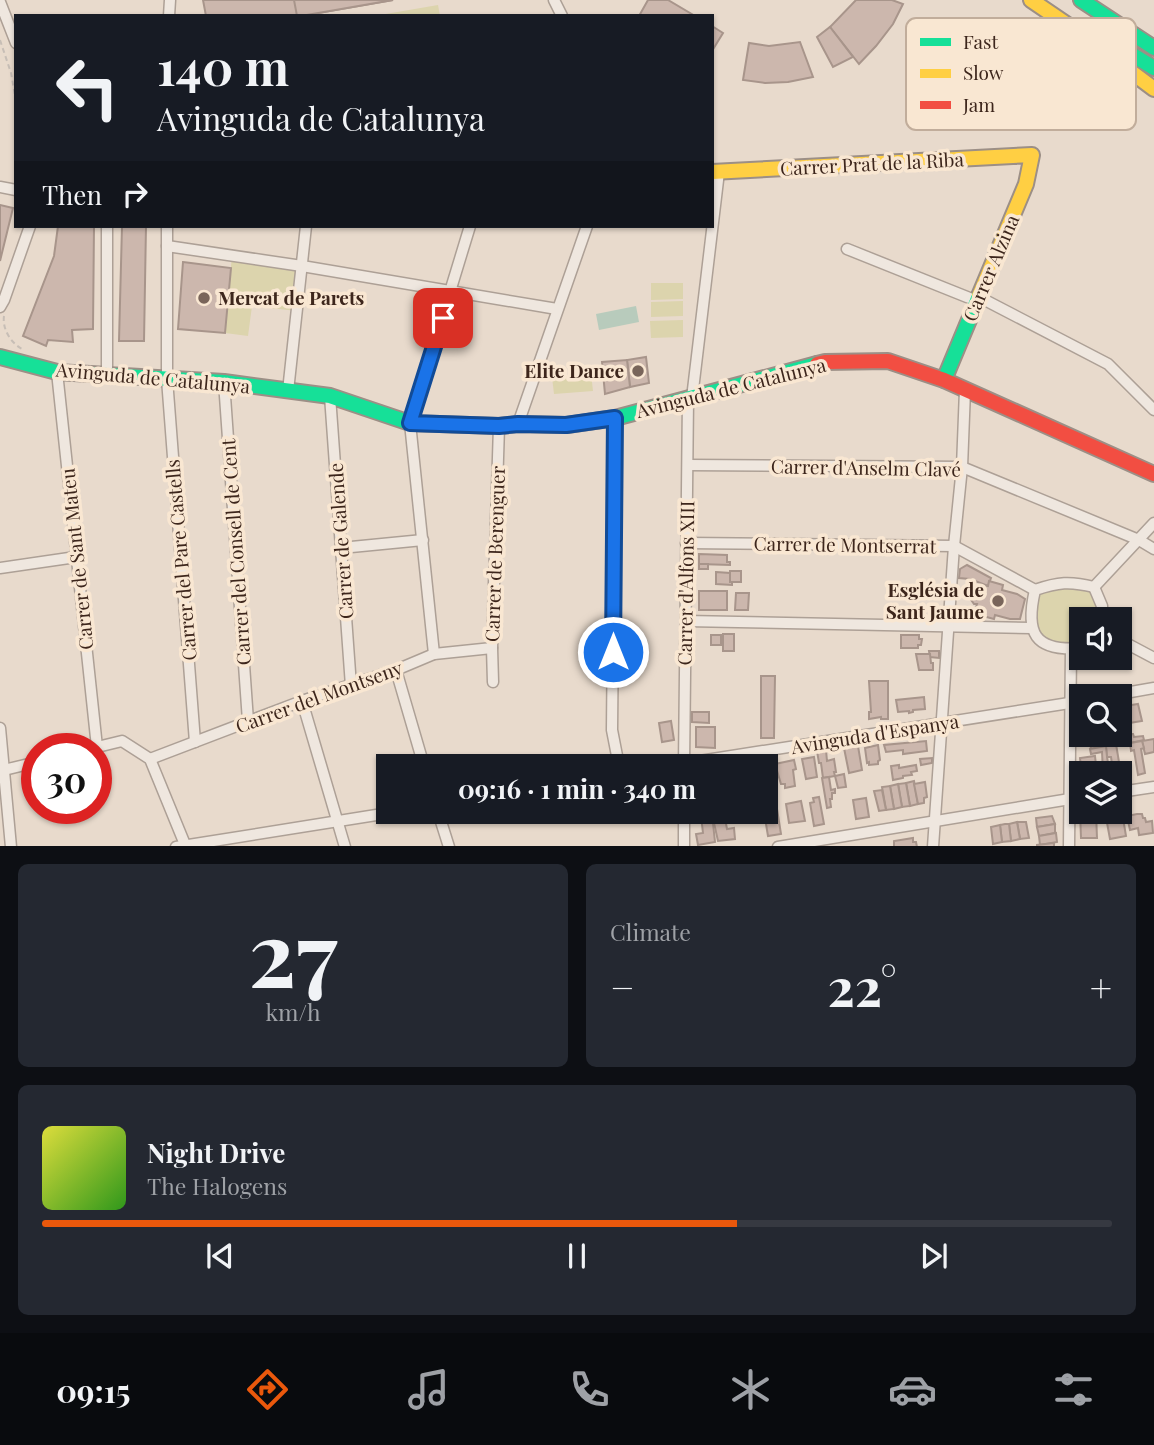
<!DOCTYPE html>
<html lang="en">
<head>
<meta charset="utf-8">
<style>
  :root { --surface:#171b24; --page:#242831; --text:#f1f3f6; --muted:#9ea1a6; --line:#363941; --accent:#ea580c }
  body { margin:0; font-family:"Playfair Display",serif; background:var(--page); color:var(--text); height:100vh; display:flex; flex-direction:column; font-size:26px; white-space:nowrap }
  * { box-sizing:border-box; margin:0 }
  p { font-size:23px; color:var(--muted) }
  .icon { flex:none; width:38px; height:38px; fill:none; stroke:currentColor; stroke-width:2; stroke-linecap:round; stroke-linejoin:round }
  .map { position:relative; height:846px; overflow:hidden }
  .sheet { display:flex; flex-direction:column; gap:18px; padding:18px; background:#0d0f14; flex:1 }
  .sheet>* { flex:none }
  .hud { position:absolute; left:14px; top:14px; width:700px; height:214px; border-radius:0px; box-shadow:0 2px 5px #0004; background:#171b24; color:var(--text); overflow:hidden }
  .buttons { position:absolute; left:1069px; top:607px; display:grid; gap:14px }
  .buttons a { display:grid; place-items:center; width:63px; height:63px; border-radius:0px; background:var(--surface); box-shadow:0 2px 5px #0004; font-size:35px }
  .speed { position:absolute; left:21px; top:733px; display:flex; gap:14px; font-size:35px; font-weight:700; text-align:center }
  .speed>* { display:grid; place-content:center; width:91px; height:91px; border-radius:50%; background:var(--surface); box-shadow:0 2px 5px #0004; line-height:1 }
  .speed .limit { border:10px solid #d22; background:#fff; color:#111 }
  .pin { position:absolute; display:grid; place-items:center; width:60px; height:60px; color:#fff; margin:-30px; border-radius:14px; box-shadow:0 4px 10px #0006 }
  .me { position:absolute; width:77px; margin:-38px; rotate:0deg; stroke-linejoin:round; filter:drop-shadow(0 0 5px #0008) }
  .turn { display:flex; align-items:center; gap:24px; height:147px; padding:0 28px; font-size:32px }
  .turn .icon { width:91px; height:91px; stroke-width:2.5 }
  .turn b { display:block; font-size:49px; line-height:60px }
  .then { display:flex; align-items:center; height:66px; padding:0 28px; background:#0003; gap:14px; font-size:26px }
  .big { font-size:52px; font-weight:700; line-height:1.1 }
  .sheet .widget { flex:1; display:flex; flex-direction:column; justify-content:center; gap:10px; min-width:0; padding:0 24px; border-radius:10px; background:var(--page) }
  .sheet .dial { align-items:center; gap:0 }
  .dial b { font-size:91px; line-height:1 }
  .song { display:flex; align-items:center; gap:21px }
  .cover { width:84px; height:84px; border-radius:10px; background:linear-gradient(135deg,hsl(60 70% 55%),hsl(110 70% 35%)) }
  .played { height:7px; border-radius:4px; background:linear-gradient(90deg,var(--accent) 65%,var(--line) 65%) }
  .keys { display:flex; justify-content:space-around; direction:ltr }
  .heat { display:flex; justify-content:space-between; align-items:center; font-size:38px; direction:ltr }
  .sheet .tiles { flex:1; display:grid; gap:18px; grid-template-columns:1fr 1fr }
  .widget:last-child { grid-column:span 2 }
  .trip { position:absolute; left:376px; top:754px; width:402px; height:70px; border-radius:0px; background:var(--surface); box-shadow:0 2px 5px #0004; font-weight:700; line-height:70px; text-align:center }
  .tabs { display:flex; height:112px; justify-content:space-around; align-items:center; background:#090b0e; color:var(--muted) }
  .tabs .icon { width:49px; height:49px }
  .tabs .on { color:var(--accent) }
  .tabs b { font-size:32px; color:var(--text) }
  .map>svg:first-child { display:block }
  .green { fill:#dcd4ad }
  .water { fill:#b8cbbc }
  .building { fill:#ccb7ad; stroke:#a8958b; stroke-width:2 }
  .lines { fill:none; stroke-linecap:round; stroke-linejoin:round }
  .street-casing { stroke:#ada096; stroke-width:13 }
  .fast-casing { stroke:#9c8f86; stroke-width:18 }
  .slow-casing { stroke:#9c8f86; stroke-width:18 }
  .jam-casing { stroke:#9c8f86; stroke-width:18 }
  .path { stroke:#c7beb6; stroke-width:2; stroke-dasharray:5 3.5; stroke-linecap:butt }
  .street { stroke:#efe7df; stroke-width:10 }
  .fast { stroke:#16e098; stroke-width:14 }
  .slow { stroke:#ffcf43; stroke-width:14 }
  .jam { stroke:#f24e42; stroke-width:14 }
  .route-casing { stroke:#114b97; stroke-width:18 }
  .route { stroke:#1a73e8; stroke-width:12 }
  .poi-dot { fill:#79655a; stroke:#f9e7d2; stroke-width:2.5 }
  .labels { text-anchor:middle; stroke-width:7; stroke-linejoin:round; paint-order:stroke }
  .street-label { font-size:19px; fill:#3d261c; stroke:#f9e7d2 }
  .poi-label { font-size:19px; font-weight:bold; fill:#3d261c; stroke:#f9e7d2; text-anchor:end }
  .key { fill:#f9e7d2; stroke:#c1ad9b; stroke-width:2 }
  .key-label { font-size:19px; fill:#3d261c }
</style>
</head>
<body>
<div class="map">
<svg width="1154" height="847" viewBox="0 0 1154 847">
  <rect width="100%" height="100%" fill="#e8dacc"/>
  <g class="green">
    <path d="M438,5L440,16H374Z"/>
    <path d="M232,255L302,266L297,311L252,306L248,336L225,333Z"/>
    <path d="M651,283H683V299L651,300Z"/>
    <path d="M683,301V316L651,317V302Z"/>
    <path d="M683,320V337L651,338L650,321Z"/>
    <path d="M591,373L593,391L554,394L552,377Z"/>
    <path d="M1094,587L1102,619L1082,620L1081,648L1042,642L1031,606L1035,590Z"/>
  </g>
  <path class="water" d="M636,306L639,322L599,330L596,314Z"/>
  <g class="building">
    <path d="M203,0H393L301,16H206Z"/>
    <path d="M294,0H393L301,16H297Z"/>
    <path d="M648,0H668L695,16H639Z"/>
    <path d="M856,0H892L903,4L893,24L876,46L859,64L830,27Z"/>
    <path d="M712,26L723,33L712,51Z"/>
    <path d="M830,27L853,57L833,67L817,37Z"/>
    <path d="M800,42L813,77L788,82L765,83L743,80L749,43L769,46Z"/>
    <path d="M0,205L13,208L0,261Z"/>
    <path d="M58,226H94L93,329L72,330L73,342L48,340L46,346L23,336L54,256Z"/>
    <path d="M122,226H146L144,341H119Z"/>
    <path d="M183,262L231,268L225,333L178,329Z"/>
    <path d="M646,357L649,383L630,387L627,360Z"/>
    <path d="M627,360L630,387L605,394L602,362Z"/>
    <path d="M699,554L727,555V562H730V565L699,564Z"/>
    <rect x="699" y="564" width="9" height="5"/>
    <path d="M967,565L991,578L988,586L970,579L959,578L960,569Z"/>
    <rect x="730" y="571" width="11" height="11"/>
    <path d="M716,572L730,573V582H732V585L716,584Z"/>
    <path d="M989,581L1003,585L1002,590L1017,594L1025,599L1020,619H1010L995,615L994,619L979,615L980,612L975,611L977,604H974L969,597L970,591L977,589L981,590L983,585L988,586Z"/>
    <rect x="699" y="591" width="28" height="19"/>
    <path d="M736,593H749L748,610H735Z"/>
    <rect x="723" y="634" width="11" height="17"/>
    <rect x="711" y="635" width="10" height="10"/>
    <path d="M901,635H919V639H922L921,645H918V648H901Z"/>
    <path d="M929,651H939V658L930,657Z"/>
    <path d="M916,654H930L931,663H933V670H919Z"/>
    <path d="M761,676H775L774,738H761Z"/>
    <path d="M869,681H888V719H881V717L869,719V712H871Z"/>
    <path d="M924,697L925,709L913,710V712L909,713V711L898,712L896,700Z"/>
    <path d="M1138,704L1142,721L1129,723L1125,706Z"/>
    <path d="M692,712H709V723L692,722Z"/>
    <path d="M671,721L674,740L662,742L659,723Z"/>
    <path d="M696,727H715V748L696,747Z"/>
    <path d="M1128,734H1133L1134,737L1143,736L1144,740L1130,743Z"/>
    <path d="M1115,738L1119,762L1112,764L1111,757H1107L1105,739Z"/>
    <path d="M1154,739V752L1145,754L1142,741Z"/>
    <path d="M926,741L927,751L903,754V750L886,752L884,745Z"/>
    <path d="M1142,741L1144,748L1141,749L1145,773L1138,775L1134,750L1131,751L1130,743Z"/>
    <path d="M1103,742L1104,746L1091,749L1090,744Z"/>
    <path d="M878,745L880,760L878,761V764L869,765V762L867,763L865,748Z"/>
    <path d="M858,746L862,770L849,773L844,748Z"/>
    <path d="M1106,746L1107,757L1110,774H1104L1103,772L1102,752L1091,754L1090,749Z"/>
    <path d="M826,750L827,761L834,759L836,772H834L835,776L823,778L821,763H819L817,751Z"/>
    <path d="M1095,756L1097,774H1082V777L1080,758Z"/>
    <path d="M814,757L817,777L806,779L802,759Z"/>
    <path d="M932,758V763L921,765L920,759Z"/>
    <path d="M794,760L796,769L793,770L795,786L785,788V784H781L775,764Z"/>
    <path d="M768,762L772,782L766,783V766L753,765Z"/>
    <path d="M899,765V768L916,765L917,771L911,772L912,775L903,776V778L893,780L891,766Z"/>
    <path d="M844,774L846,787L838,788L835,776Z"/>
    <path d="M829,777L831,790L835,789V793H832V799H830L831,807L827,808L822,778Z"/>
    <path d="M914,781L918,804L910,806L906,783Z"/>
    <path d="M925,782L927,797L924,798V803L918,804L914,784Z"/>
    <path d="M906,783L910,806L902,807L898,784Z"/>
    <path d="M898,784L902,807L894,809L890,786Z"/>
    <path d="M890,786L894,809L886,810L882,787Z"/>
    <path d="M882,790L886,810L879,811L874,791Z"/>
    <path d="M819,797L824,824L814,826L810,803L814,802L813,798Z"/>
    <path d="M866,798L869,817L856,819L853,800Z"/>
    <path d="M801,801L805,821L789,823L786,804Z"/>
    <path d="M1121,806L1126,836L1110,839L1105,812H1120Z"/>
    <path d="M777,809L781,834L768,836L764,812Z"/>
    <path d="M1080,811L1096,812L1097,838H1081Z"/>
    <path d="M724,813L727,829L734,828L735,839L718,841L712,814Z"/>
    <path d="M712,814L715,842L698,845L696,834L703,833L701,816Z"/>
    <path d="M1137,814H1142L1143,818H1145L1146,822L1152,821L1153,833L1139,835L1138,828L1130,830L1127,816Z"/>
    <path d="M1052,816L1055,824L1037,827L1036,818Z"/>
    <path d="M1017,822H1026L1029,838L1020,839Z"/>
    <path d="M1017,822L1020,839L1011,841L1009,824Z"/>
    <path d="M1005,824H1009L1011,841L1002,842L1000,825Z"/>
    <path d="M1055,824V833L1039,836L1037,827Z"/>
    <path d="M1000,825L1002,842L993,844L991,827Z"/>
    <path d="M1056,833L1057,842L1040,845L1039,836Z"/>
    <path d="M913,838V842H916L917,847H894V841Z"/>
    <path d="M1054,843V847H1037V845Z"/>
  </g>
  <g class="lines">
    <defs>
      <g id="street">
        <path d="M554,0L562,16"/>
        <path d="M0,2L16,43"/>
        <path d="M169,16L170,0"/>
        <path d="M0,187L16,190"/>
        <path d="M107,226V375"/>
        <path d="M167,226V379L195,742"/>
        <path d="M167,246L302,266L557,309"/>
        <path d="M847,249L977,301"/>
        <path d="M979,297L1108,364L1154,410"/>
        <path d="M0,307L4,300L30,226"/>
        <path d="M57,372L97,747"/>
        <path d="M224,382L248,721"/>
        <path d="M288,391L306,226"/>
        <path d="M330,396L351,686"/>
        <path d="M692,398L719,172"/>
        <path d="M615,418L612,730L619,766"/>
        <path d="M518,424L587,226"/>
        <path d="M688,465L962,467L1139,540L1154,549"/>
        <path d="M686,543L954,546L1035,590"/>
        <path d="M341,548L423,540"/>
        <path d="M0,568L76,557"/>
        <path d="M1094,587L1154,523"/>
        <path d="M1094,587L1102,606V620"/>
        <path d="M686,621L1031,628"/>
        <path d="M1120,640L1154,658"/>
        <path d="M1082,648C1034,652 1025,633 1035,590C1058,582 1070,581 1094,587"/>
        <path d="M434,654L410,423L470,226"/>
        <path d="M396,670L424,766"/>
        <path d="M493,682L492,648L499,426"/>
        <path d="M1108,696L1154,688"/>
        <path d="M302,701L345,847"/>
        <path d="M0,728L11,847"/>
        <path d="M89,749L122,741L150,759L186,847"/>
        <path d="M150,759L302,701L396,670L434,654L492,648"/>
        <path d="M668,766L1082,701"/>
        <path d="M684,766L688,399"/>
        <path d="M0,771L37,762"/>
        <path d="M1120,792L1154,787"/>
        <path d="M438,812L449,847"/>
        <path d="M176,847L395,812"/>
        <path d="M684,847V812"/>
        <path d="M778,847L1082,797"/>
        <path d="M933,847L954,546L962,467L965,390"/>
        <path d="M1069,847L1071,649"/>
      </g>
      <g id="fast">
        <path d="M1081,0L1154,48"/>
        <path d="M1094,31L1154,68"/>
        <path d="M0,357L57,372L224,382L330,396L410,423L499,426L518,424L567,425L615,418L817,364"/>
        <path d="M944,380L979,296"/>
      </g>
      <g id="slow">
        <path d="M1031,0L1078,32L1154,89"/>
        <path d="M712,172L1032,155L1026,184L979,296"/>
      </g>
      <path id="jam" d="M817,364L825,362L888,361L944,380L1154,474"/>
    </defs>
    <use href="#street" class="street-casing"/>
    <use href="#fast" class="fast-casing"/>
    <use href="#slow" class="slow-casing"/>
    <use href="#jam" class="jam-casing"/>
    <g class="path">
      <path d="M0,40L11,73L16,101"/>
      <path d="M4,316C2,329 11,343 22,349"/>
    </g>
    <use href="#street" class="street"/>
    <use href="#fast" class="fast"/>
    <use href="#slow" class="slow"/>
    <use href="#jam" class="jam"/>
  </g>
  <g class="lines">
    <defs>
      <path id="route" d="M443,318L410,423L499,426L518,424L566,425L615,418L613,652"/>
    </defs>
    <use href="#route" class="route-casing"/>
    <use href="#route" class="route"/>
  </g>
  <g class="poi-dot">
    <circle cx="204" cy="298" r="7"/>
    <circle cx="638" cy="371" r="7"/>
    <circle cx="998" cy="601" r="7"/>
  </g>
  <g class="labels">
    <g class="street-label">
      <text transform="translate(872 164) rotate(-3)" y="7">Carrer Prat de la Riba</text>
      <text transform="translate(991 268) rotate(-67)" y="7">Carrer Alzina</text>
      <text transform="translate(153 378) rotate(5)" y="7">Avinguda de Catalunya</text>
      <text transform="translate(731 388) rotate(-14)" y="7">Avinguda de Catalunya</text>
      <text transform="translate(866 468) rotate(1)" y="7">Carrer d'Anselm Clavé</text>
      <text transform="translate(341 541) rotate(-94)" y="7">Carrer de Galende</text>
      <text transform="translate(845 545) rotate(1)" y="7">Carrer de Montserrat</text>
      <text transform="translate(236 552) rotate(-94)" y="7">Carrer del Consell de Cent</text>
      <text transform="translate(495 554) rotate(-88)" y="7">Carrer de Berenguer</text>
      <text transform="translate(77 559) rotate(-96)" y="7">Carrer de Sant Mateu</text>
      <text transform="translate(181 560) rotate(-95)" y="7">Carrer del Pare Castells</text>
      <text transform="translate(686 583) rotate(-89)" y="7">Carrer d'Alfons XIII</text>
      <text transform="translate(319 697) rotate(-20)" y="7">Carrer del Montseny</text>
      <text transform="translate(875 734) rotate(-9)" y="7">Avinguda d'Espanya</text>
    </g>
    <g class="poi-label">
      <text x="218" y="305" text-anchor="start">Mercat de Parets</text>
      <text x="624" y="378">Elite Dance</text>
      <text x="984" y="597">Església de<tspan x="984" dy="22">Sant Jaume</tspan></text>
    </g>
  </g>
  <rect x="906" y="18" width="230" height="112" rx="10" class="key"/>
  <rect x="920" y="38" width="31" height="8" fill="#16e098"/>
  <rect x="920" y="69" width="31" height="9" fill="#ffcf43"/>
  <rect x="920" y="101" width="31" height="8" fill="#f24e42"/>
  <g class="key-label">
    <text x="963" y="49">Fast</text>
    <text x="963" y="80">Slow</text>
    <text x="963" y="112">Jam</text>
  </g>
</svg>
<div class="buttons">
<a><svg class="icon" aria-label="sound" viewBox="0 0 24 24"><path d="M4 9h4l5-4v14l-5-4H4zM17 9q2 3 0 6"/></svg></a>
<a><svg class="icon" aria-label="search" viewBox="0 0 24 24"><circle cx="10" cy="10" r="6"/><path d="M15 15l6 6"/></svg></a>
<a><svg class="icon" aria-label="layers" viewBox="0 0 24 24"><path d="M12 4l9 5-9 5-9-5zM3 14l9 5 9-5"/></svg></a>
</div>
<div class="speed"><div class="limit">30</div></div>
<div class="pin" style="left:443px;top:318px;background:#d93025"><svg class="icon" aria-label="arrive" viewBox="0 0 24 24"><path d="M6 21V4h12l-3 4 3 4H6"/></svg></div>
<svg class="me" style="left:613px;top:652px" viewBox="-20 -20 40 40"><circle r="17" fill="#1a73e8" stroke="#fff" stroke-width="3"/><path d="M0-11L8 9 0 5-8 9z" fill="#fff"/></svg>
<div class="trip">09:16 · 1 min · 340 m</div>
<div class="hud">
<div class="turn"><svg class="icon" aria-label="left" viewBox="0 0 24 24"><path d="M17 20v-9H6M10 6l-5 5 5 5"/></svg><div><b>140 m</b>Avinguda de Catalunya</div></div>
<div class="then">Then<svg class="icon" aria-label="right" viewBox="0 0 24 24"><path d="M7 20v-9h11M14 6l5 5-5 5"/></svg></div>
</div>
</div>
<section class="sheet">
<div class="tiles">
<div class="widget dial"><b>27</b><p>km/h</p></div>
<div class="widget"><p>Climate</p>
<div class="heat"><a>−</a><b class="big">22°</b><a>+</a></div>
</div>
<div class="widget">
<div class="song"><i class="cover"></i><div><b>Night Drive</b><p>The Halogens</p></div></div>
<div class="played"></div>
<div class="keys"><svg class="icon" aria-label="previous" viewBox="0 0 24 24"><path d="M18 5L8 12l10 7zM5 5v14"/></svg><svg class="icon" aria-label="pause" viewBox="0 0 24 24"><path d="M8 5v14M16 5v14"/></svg><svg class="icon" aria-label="next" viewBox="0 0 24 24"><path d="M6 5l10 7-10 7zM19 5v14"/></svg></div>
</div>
</div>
</section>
<nav class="tabs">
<b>09:15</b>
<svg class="icon on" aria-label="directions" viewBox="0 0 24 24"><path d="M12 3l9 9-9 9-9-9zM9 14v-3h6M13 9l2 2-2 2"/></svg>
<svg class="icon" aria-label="music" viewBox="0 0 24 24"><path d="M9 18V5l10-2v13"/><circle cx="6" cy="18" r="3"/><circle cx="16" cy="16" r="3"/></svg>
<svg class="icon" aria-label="phone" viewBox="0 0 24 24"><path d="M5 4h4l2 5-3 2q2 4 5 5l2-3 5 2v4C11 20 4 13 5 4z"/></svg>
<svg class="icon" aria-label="climate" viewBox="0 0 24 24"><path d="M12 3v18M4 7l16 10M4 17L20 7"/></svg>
<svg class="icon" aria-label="car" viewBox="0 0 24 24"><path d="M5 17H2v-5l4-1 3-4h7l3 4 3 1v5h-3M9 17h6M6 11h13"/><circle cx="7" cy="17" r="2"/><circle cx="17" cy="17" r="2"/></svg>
<svg class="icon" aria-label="filters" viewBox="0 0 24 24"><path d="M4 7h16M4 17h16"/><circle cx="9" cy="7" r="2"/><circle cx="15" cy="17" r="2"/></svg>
</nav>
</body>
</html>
